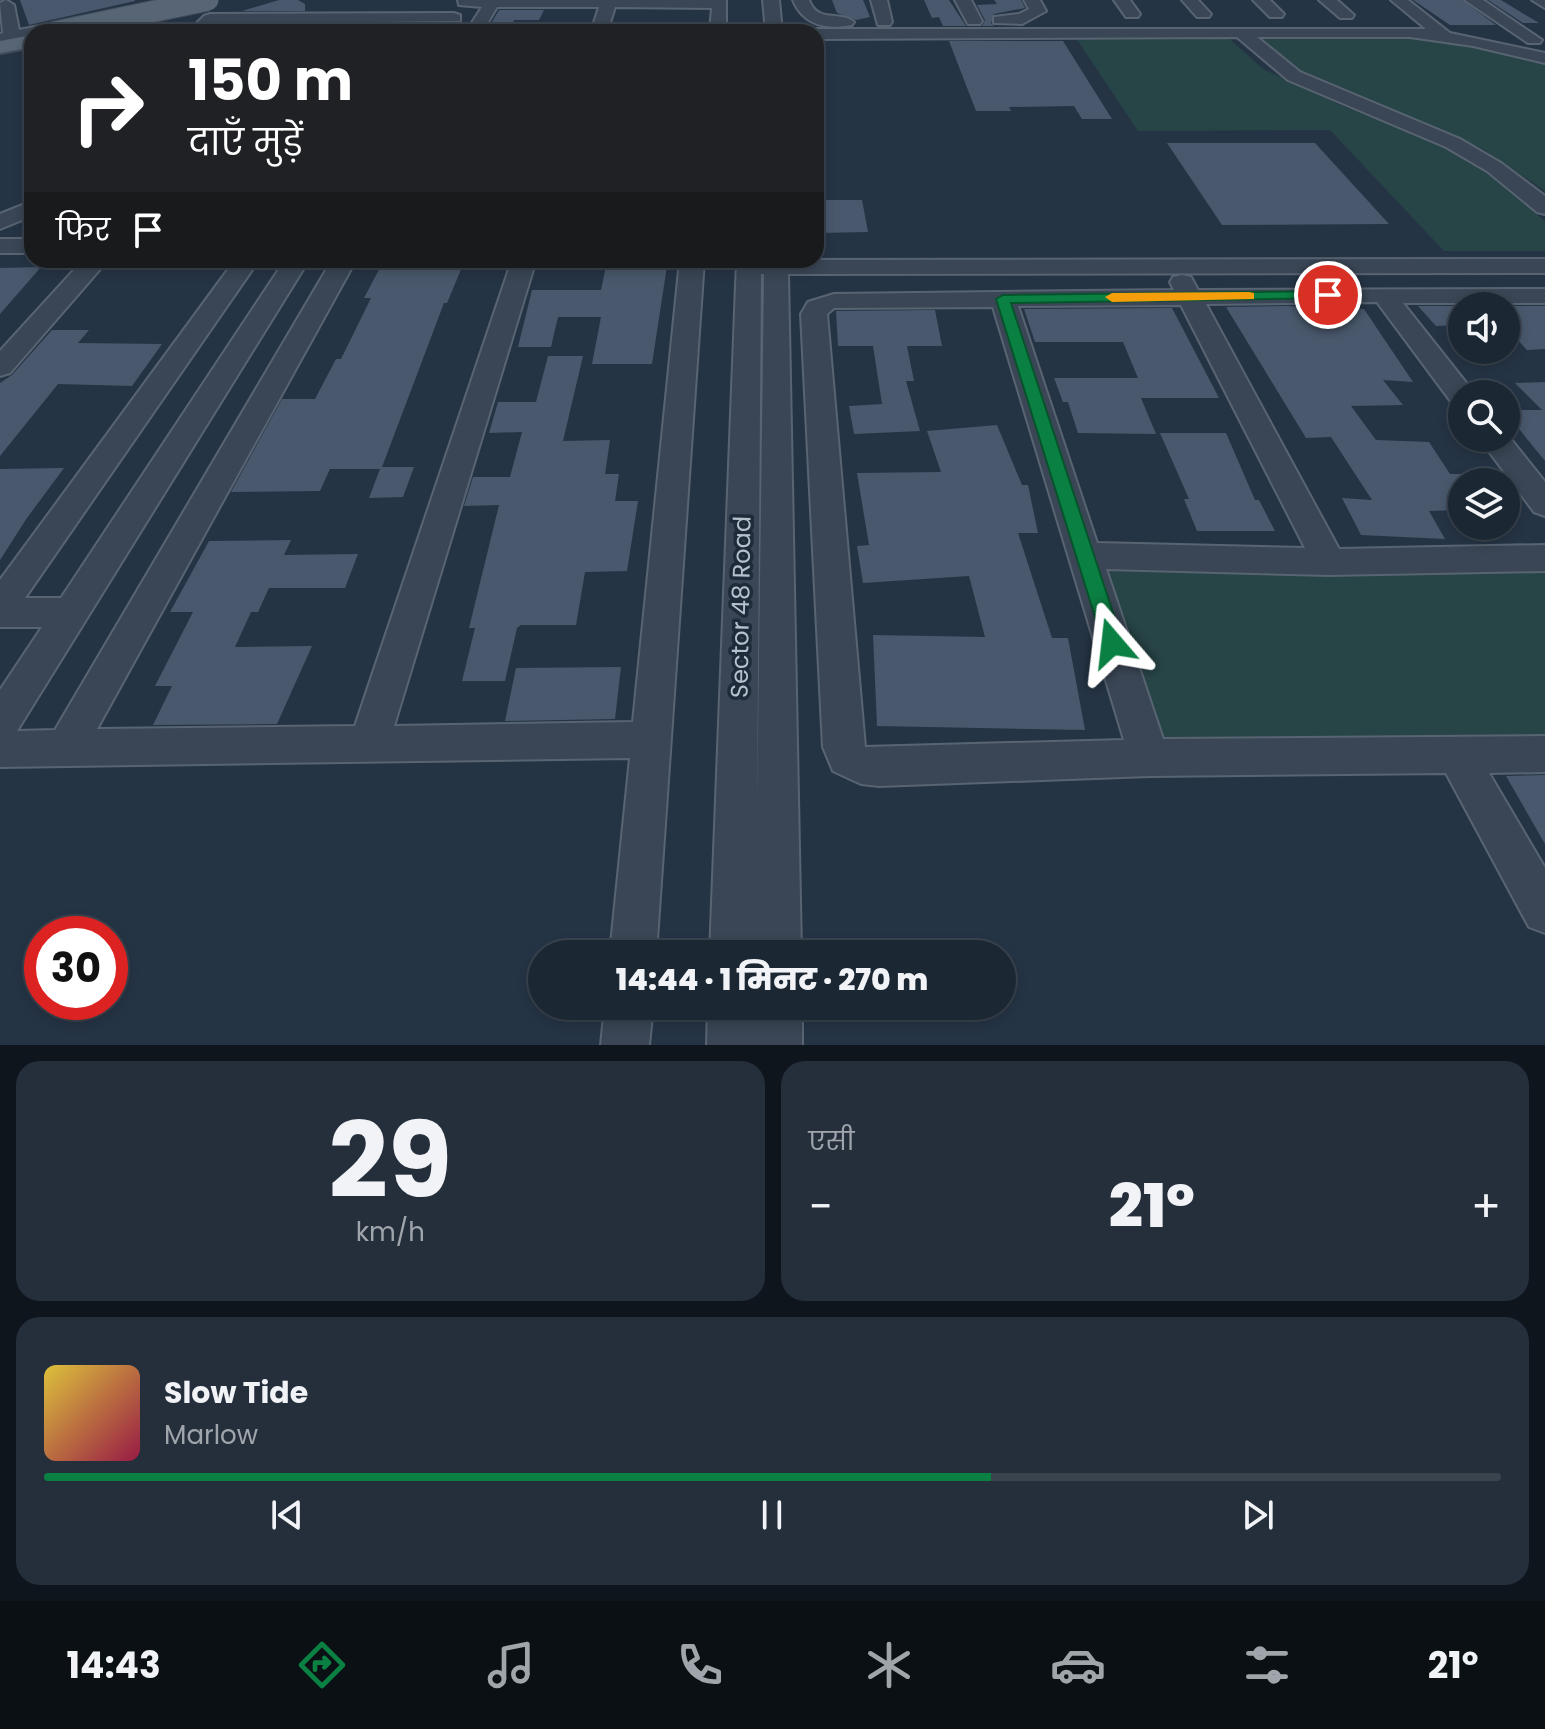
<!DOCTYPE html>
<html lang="hi">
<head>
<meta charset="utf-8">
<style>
  :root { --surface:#1c2734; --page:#252f3c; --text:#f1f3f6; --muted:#a0a5ac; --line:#3a444f; --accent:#0b8043 }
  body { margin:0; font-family:Poppins,"Noto Sans Devanagari",sans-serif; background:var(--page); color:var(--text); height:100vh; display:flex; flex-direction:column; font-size:30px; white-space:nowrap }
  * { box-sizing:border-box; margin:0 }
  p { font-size:26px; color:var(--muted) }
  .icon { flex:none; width:44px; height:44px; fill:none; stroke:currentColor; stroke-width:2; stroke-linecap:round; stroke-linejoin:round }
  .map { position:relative; height:1045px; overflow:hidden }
  .panel { display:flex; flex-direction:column; gap:16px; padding:16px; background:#0f151d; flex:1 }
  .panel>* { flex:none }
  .hud { position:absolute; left:24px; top:24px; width:800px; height:244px; border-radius:24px; box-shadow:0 4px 12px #0003,0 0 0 2px var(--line); background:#202124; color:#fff; overflow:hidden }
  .buttons { position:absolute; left:1448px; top:292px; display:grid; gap:16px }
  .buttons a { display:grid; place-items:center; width:72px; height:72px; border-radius:50%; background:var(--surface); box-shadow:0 4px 12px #0003,0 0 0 2px var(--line); font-size:40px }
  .speed { position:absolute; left:24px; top:916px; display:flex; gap:16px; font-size:40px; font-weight:700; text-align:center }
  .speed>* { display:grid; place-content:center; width:104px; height:104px; border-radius:50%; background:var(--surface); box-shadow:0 4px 12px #0003,0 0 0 2px var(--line); line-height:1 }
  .speed .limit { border:12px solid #d22; background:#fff; color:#111 }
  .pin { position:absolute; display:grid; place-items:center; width:68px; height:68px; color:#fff; margin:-34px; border:4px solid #fff; border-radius:50%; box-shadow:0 2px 8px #0007 }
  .me { position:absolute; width:88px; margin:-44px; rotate:343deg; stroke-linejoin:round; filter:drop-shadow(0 0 6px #0008) }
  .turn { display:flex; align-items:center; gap:28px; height:168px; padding:0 32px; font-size:36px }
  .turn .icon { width:104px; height:104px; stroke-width:2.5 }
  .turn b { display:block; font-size:56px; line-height:68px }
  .then { display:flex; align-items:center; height:76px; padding:0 32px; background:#0003; gap:16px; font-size:30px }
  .big { font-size:60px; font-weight:800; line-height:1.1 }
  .panel .widget { flex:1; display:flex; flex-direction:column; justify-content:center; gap:12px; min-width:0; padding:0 28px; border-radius:24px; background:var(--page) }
  .panel .dial { align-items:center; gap:0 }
  .dial b { font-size:104px; line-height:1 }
  .song { display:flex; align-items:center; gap:24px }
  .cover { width:96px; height:96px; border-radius:12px; background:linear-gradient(135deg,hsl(50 70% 55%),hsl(340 70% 35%)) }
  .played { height:8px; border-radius:4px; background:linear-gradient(90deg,var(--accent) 65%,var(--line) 65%) }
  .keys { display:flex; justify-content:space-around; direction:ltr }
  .heat { display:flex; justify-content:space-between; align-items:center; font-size:44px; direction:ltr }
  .panel .tiles { flex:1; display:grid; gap:16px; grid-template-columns:1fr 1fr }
  .widget:last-child { grid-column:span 2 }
  .trip { position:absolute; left:528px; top:940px; width:488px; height:80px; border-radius:40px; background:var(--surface); box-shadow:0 4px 12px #0003,0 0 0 2px var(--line); font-weight:800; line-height:80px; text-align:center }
  .tabs { display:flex; height:128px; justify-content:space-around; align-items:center; background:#0b1015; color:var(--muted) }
  .tabs .icon { width:56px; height:56px }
  .tabs .current { color:var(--accent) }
  .tabs b { font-size:36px; color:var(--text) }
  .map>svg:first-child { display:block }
  .green { fill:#274446 }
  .building { fill:#49586c }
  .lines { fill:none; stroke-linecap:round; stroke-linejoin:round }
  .minor-casing { stroke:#586472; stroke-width:4 }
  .major-casing { stroke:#434f5e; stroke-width:4 }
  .minor { fill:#3a4655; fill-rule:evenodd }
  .major { fill:#586574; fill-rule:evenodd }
  .major-bridge-casing { stroke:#434f5e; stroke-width:23; stroke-linecap:butt }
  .major-bridge { stroke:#586574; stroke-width:21 }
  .route { fill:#0b8043; stroke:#07532c; stroke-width:2 }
  .slow { fill:#f59e0b }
  .labels { text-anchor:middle; stroke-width:7; stroke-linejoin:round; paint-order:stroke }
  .street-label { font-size:24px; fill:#b7c1ce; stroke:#1e2b3a }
</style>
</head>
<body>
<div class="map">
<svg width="1545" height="1045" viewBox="0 0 1545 1045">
  <rect width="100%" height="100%" fill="#253445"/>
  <g class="green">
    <path d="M1224,34L1263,69L1345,107L1429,139L1474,163L1545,221V251H1444L1330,130L1138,131L1074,35Z"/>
    <path d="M1253,35L1425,38L1545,62V191L1483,149L1428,124L1315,80L1282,60Z"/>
    <path d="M1545,570V738H1161L1107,571Z"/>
  </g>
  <g class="building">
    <path d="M20,0H135V1L29,25Z"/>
    <path d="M279,0H298L305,4V11H242Z"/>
    <path d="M832,0H863L870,17L856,20L837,13Z"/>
    <path d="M924,0H949L966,26H943L939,17L932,18Z"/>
    <path d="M994,0H1021L1025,8L994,14L991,23L994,26H982L985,20L977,5L997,4Z"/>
    <path d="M1413,0H1462L1496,25H1450Z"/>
    <path d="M1488,0H1501L1539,23H1523Z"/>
    <path d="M499,10H544L539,20H514L509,32H486Z"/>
    <path d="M292,26L287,32H210L215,27Z"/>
    <path d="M949,41H1063L1112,119H1082L1074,106L1009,107L1011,111H976Z"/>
    <path d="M1167,143H1315L1389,224L1222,225Z"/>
    <path d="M816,200H862L868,232L819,233Z"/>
    <path d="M465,260L447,303H444L382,467H414L403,497L369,498L380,469H330L320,491L231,492L282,399H315L336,359H341L371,298H364L383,262Z"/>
    <path d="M606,266H667L652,364H592L601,317H558L551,347H518L532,290H601Z"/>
    <path d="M41,267L0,314V268Z"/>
    <path d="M1287,306L1364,309L1413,382L1383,380L1403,405L1351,406L1376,440L1429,442L1450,474H1462V510L1429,511L1445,539L1361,535L1342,498L1372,500L1331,437L1306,438L1226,307Z"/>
    <path d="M1418,306H1462V325L1436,326Z"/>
    <path d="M1506,306H1545V349L1527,350L1506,327Z"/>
    <path d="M1172,308L1219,398H1141L1156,434L1078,433L1068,402H1063L1054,378H1138L1123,342H1035L1024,309Z"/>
    <path d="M935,310L942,346H907L914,381H906L920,431L854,434L849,406L882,404L873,346H838L836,311Z"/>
    <path d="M52,330H89L78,343L162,344L132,386L58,384L0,456V383L12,375Z"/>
    <path d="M548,356H583L563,441L610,440L605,474H619L615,501H638L627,571L585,572L576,625H521L517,628L505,681H462L475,628H469L499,505L464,506L473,477H510L522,432L489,433L498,402H536Z"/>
    <path d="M1545,382V461L1506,413V410H1542L1515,383Z"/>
    <path d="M997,425L1022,485H1028L1038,533H1018L1052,638H1068L1085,730L877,726L873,635L985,637L969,576L863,583L857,546L869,545L857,473L941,472L927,431Z"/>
    <path d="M1160,433H1226L1255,500H1259L1275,531H1197L1184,499H1189Z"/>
    <path d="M64,468L27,518L0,560V469Z"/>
    <path d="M291,540L284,555L358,554L345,588H269L258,612H251L235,647L312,646L277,724L153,725L172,686H155L193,612H170L209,541Z"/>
    <path d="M621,667L615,719L505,721L516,668Z"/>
    <path d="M1545,775V844L1506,776Z"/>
  </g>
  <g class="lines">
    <defs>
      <g id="minor">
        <path d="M6,0L14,5L19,30L89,16L97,21L95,24L58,32H32V37L0,44V34L3,33L0,3Z"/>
        <path d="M458,0H726V32H710L712,8L615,7L607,32H591L599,7H497L482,32H466L482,7L459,5Z"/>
        <path d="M763,0H779L782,32H766Z"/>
        <path d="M793,0H809C818,24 839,10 854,22L852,25C827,30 803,25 793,0Z"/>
        <path d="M871,0H887L892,22L890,25H878Z"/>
        <path d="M955,0H971L982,21L980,24H968Z"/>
        <path d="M1024,0H1040L1046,11L1022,24L994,23V17L1019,14L1029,9Z"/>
        <path d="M1114,0H1130L1140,14L1138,17H1126Z"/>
        <path d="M1182,0H1198L1211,14L1209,17H1197Z"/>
        <path d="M1253,0H1270L1284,14L1282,17H1270Z"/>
        <path d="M1319,0H1337L1354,15L1352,18H1340Z"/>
        <path d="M1391,0H1408L1450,33L1545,53V63L1473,46L1410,37H1257L1300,72L1460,139L1501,163L1545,196V214L1537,212L1487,171L1446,147L1288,80L1237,37L816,39V32H809L816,29H1426Z"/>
        <path d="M1465,0H1483L1542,40L1540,43H1528Z"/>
        <path d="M1532,0H1545V8Z"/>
        <path d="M454,13L460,15V21L214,24L205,32H188L204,16L210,14Z"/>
        <path d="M32,201V216L0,229V214Z"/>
        <rect x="0" y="239" width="32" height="14"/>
        <path d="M1545,259V273L788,274L801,954H710L737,260ZM761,274H764L757,811Z"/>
        <path d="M83,260H108L10,373L0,376V351Z"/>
        <path d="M235,260H259L25,598H61L285,260H309L17,731L55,730L332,260H356L97,729L355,726L512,260H536L394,726L633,722L680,260H704L656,954H610L630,758L0,767V690L42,627H0V580Z"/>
        <path d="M1182,275L1191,277L1198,290L1545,289V303H1403L1475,394H1462V405L1452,403L1377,302L1206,304L1339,549L1545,545V571L1329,575L1106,569L1163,739L1545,736V772L1489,773L1545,868V933L1529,927L1446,773L1149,776L879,786L861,784L833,771L823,747L801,314L808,302L834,294L1174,290L1170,282L1173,277ZM1181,305L1305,548L1097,543L1018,306ZM993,307L1124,740L865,747L827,314L834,308Z"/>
        <path d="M1506,433L1545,482V516L1534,512L1479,438H1506Z"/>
        <path d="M605,1006H653L649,1045H601Z"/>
        <path d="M708,1006H802V1045H707Z"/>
      </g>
      <path id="major" d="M32,35V47L0,53V41Z"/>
    </defs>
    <use href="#minor" class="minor-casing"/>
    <use href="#major" class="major-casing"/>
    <use href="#minor" class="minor"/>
    <use href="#major" class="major"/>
    <defs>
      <path id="major-bridge" d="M55,32L208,0"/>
    </defs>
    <use href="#major-bridge" class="major-bridge-casing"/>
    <use href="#major-bridge" class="major-bridge"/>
  </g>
  <path class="route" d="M1328,291L1335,295L1333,298L1011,303L1123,643L1120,649L1112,651L1105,649L996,299L1003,295Z"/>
  <path class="slow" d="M1249,292L1254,293V299L1112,302L1105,297L1112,293Z"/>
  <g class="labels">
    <g class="street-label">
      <text transform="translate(741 607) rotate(-89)" y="8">Sector 48 Road</text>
    </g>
  </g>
</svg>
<div class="buttons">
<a><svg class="icon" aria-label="sound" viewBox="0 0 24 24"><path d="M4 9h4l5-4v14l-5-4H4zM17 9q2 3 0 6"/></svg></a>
<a><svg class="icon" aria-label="search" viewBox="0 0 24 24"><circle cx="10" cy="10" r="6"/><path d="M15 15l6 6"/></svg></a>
<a><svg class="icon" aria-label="layers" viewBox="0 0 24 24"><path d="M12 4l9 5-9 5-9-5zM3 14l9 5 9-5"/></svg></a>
</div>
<div class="speed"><div class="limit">30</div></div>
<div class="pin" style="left:1328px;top:295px;background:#d93025"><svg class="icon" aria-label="arrive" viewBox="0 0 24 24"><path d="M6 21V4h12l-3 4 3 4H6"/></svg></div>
<svg class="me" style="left:1112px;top:643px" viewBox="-20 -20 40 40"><path d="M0-17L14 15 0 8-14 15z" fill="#0b8043" stroke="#fff" stroke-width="4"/></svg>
<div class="trip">14:44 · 1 मिनट · 270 m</div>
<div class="hud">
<div class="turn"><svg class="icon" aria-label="right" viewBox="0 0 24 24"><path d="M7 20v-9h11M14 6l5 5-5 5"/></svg><div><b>150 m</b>दाएँ मुड़ें</div></div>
<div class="then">फिर<svg class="icon" aria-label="arrive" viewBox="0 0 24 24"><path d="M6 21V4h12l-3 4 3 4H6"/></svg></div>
</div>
</div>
<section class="panel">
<div class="tiles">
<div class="widget dial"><b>29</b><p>km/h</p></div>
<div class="widget"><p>एसी</p>
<div class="heat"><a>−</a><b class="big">21°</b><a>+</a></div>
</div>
<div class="widget">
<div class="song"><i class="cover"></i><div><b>Slow Tide</b><p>Marlow</p></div></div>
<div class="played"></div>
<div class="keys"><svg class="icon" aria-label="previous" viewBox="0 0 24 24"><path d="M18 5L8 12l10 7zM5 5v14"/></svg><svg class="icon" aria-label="pause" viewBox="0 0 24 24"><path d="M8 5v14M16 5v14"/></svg><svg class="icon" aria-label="next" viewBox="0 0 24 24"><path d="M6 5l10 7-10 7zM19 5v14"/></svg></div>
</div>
</div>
</section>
<nav class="tabs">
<b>14:43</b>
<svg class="icon current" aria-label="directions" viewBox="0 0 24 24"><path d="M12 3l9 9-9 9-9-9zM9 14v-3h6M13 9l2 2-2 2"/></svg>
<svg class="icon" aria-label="music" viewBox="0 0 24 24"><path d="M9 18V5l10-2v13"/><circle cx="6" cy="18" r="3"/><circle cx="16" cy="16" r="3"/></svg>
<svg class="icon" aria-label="phone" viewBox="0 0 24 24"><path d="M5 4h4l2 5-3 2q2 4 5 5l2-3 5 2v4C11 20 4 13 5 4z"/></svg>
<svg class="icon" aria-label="climate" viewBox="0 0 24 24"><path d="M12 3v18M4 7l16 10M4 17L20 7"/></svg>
<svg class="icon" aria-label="car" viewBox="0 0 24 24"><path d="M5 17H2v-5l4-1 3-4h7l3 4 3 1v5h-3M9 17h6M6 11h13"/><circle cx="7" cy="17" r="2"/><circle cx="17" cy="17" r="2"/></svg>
<svg class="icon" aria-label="filters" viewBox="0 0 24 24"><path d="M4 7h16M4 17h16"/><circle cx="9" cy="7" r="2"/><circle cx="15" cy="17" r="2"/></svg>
<b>21°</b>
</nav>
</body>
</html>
